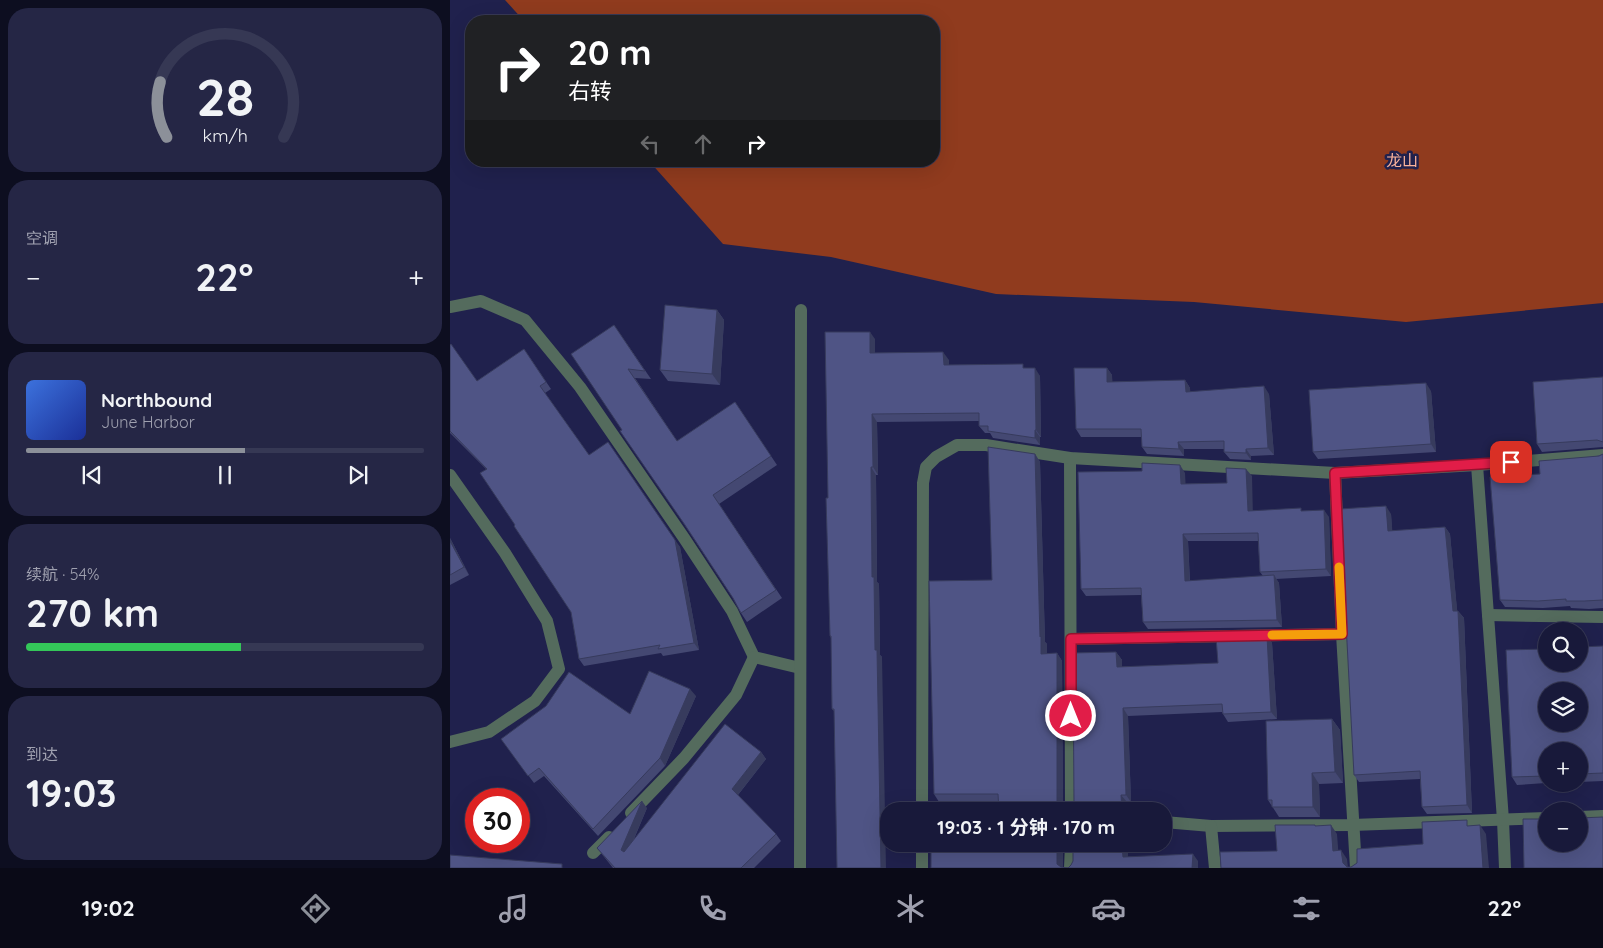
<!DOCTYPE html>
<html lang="zh">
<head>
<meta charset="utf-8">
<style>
  :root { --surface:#18193a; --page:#252645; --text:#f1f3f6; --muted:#9fa0af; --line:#363854; --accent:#8c9099 }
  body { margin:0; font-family:Quicksand,"Noto Sans SC",sans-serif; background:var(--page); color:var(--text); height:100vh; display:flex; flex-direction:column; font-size:19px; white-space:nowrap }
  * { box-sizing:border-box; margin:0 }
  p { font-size:16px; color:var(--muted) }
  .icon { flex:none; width:28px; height:28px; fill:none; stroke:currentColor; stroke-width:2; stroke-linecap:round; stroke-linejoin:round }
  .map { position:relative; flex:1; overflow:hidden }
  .panel { display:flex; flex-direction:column; gap:8px; padding:8px; background:#0d0e20; width:450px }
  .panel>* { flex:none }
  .banner { position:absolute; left:15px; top:15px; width:475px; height:152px; border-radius:20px; box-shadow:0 5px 20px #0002,0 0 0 1px var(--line); background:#202124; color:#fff; overflow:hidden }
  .tools { position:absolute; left:1088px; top:622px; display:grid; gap:10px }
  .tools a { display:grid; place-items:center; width:50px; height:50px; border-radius:50%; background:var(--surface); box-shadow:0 5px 20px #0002,0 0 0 1px var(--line); font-size:25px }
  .speed { position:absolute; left:15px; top:788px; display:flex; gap:10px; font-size:25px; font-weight:700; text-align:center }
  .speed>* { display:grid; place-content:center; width:65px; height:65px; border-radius:50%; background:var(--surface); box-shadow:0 5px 20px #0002,0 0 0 1px var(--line); line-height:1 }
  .speed .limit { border:8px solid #d22; background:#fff; color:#111 }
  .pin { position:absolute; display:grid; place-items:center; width:42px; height:42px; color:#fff; margin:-21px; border-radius:10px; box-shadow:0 2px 8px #0006 }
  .me { position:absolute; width:55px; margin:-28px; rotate:0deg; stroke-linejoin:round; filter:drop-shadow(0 0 4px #0008) }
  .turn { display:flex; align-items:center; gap:18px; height:105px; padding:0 20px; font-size:22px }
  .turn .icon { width:65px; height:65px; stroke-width:2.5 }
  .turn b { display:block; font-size:35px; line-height:42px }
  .lanes { display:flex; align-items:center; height:48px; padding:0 20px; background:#0003; justify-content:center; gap:25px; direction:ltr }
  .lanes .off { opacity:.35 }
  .big { font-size:38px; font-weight:700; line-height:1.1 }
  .panel .card { flex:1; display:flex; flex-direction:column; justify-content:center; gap:8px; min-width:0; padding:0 18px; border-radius:20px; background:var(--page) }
  .panel .dial { align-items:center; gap:0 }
  .dial svg { height:130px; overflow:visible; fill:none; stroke:var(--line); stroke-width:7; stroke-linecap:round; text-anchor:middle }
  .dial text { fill:var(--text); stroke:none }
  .song { display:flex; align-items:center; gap:15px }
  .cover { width:60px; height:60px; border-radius:8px; background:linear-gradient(135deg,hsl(220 70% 55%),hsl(230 70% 35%)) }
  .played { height:5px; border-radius:2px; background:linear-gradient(90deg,var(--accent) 55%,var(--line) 55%) }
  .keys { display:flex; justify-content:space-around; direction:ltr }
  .heat { display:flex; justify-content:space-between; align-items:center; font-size:28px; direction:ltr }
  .charge { height:8px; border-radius:4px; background:linear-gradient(90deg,#34c759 54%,var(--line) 0) }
  .trip { position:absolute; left:430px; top:802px; width:292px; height:50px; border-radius:20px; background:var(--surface); box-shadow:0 5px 20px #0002,0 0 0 1px var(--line); font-weight:700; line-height:50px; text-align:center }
  .tab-bar { display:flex; height:80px; justify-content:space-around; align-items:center; background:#0a0a17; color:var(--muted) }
  .tab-bar .icon { width:35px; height:35px }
  .tab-bar .on { color:var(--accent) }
  .tab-bar b { font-size:22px; color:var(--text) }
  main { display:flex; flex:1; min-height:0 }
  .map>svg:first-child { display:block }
  .forest { fill:#903b1e }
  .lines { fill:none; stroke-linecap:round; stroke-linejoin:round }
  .minor { stroke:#546b5d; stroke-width:12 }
  .wall { fill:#444872; fill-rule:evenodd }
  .shaded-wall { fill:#373b5d }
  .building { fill:#4f5485; stroke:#373b5d; fill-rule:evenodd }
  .route-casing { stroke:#92132f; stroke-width:12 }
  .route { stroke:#e11d48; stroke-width:9 }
  .slow { stroke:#f59e0b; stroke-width:9 }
  .labels { text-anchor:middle; stroke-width:5; stroke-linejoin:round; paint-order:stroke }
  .park-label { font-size:16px; fill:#fbb39b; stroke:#20214d }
</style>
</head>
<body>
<main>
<section class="panel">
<div class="card dial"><svg viewBox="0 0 100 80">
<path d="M14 69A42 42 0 1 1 86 69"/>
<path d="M14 69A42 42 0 0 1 10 35" stroke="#8c9099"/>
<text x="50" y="56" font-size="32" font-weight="700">28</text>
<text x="50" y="72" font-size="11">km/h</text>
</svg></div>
<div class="card"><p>空调</p>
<div class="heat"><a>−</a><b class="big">22°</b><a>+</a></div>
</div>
<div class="card">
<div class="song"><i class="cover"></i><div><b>Northbound</b><p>June Harbor</p></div></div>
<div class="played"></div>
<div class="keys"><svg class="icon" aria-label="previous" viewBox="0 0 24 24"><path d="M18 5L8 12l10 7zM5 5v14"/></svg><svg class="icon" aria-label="pause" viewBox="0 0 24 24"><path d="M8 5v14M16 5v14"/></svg><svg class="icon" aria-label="next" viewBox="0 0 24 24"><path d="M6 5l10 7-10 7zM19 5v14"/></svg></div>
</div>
<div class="card"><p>续航 · 54%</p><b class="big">270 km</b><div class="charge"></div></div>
<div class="card"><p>到达</p><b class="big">19:03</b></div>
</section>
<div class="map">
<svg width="1153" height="868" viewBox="0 0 1153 868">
  <rect width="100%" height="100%" fill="#20214d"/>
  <path class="forest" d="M55,0H1153V303L956,322L744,302L546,294L381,257L273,244L199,161H484V21H74Z"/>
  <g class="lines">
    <g class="minor">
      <path d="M0,307L31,301L75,320L130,387L234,538L282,611L304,657L350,668"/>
      <path d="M620,458L621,811"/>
      <path d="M1027,465L1053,820L1055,868"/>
      <path d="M885,473L892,634L906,868"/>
      <path d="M0,475L55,553L97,621L109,669L85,701L39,732L0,742"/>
      <path d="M1038,615L1153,617"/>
      <path d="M621,639L892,634"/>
      <path d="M472,811L473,483L476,467L486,457L507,445H536L620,458L885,473L1027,465L1153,455"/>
      <path d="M181,813L234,758L286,695L304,657"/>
      <path d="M1129,817L1153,816"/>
      <path d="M714,822L761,826L902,825L1096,818"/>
      <path d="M761,826L765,868"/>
      <path d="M143,853L159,837"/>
      <path d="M350,868L351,310"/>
      <path d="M472,868V844"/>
      <path d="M620,868L621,844"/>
    </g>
  </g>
  <g class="wall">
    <path d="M267,310L274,320L270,385L218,381L210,370Z"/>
    <path d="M164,325L201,379L185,378L227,441L285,402L327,465L269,504L332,598L297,622L291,613L283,598L172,430Z"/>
    <path d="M425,339V353L499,360V365L577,368L590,376L591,437H590V445L543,438L540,433H535L529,426V421L427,422L428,475H426L427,582L429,584L430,655L432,657L384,711L382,709L381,638L380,636L378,498Z"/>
    <path d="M74,349L101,389L95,393L139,455L230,547L249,650L213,656L211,653L134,666L129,659L121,612L65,525L36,469L0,433V431L27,381Z"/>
    <path d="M657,368L662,375V382L735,380L740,388V392L819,394L824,455L801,456V460L780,459L774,452V449H734V456L697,454L692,447V437H631L626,429Z"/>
    <path d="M1153,377V447L1092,452L1087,444Z"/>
    <path d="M981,391L986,452L868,459L863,452Z"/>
    <path d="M585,454L590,462L595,642L597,644V654L607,653L612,661L613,810H620L624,803L666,652L672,660V667L768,663L817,636L822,643L827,719L778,722L773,714L772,712L678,716L681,802H677V811H549L548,801L489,802L484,794L542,580Z"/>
    <path d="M1153,454V608L1139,609L1121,608L1120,606L1093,608L1055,607L1050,600L1090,474Z"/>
    <path d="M735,473V484L777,483L802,476V511H853L879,517L881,576L826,579L829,583L832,627L698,629L693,622L691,595L636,596L631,589ZM738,541H808L810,572L813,576L740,581Z"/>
    <path d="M941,514L942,531L995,527L1000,534L1007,611H1008L1014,618L1022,813L977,814L972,807L970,779L909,782L904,775Z"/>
    <path d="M0,538L19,575L0,585Z"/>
    <path d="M1153,646V781L1129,782V751H1096V783L1067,785L1062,777Z"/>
    <path d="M246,696L215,766L148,836L94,776L84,783L51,739L180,714Z"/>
    <path d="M882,719L890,730L893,783L869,784L870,817H829L818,800Z"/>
    <path d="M311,752L316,759L288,795L326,834L331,841L304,868H163L147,848L197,808L184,839Z"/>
  </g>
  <g class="shaded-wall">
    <path d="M267,310L274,320L270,385L262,374Z"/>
    <path d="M420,332L425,339V360L420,353Z"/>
    <path d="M493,352L499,360V372L494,365Z"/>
    <path d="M585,368L590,376L591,437L586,430Z"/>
    <path d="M657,368L662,375L663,389L657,382Z"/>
    <path d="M735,380L740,388L741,399L736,392Z"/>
    <path d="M976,383L981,391L986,452L981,444Z"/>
    <path d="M814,386L819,394L824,455L818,448Z"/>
    <path d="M422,414L427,422L428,475L423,467Z"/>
    <path d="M585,430L590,437V445L585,438Z"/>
    <path d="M158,442L230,547L249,650L244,643Z"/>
    <path d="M728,442L734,449V456L729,449Z"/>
    <path d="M796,449L801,456V460L796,453Z"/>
    <path d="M585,454L590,462L595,642L597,644V661L591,654L590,637Z"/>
    <path d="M730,465L735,473L736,492L731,484Z"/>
    <path d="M421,467L426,475L427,582L429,584L430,655L432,657L436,868H431L422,577Z"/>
    <path d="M796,469L802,476L803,518L798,511Z"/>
    <path d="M936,506L941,514L943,539L938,531Z"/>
    <path d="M874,510L879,517L881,576L876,569Z"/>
    <path d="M995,527L1000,534L1008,619L1003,611Z"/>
    <path d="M733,534L738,541L740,588L735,581Z"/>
    <path d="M0,538L19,575L14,567L0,541Z"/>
    <path d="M824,575L829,583L832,627L827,620Z"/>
    <path d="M1008,611L1014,618L1022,813L1017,805Z"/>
    <path d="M817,636L822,643L827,719L821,712Z"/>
    <path d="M666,652L672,660V675L667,667Z"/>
    <path d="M607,653L612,661L613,811L609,808L607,803Z"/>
    <path d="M240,689L246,696L215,766L210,758Z"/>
    <path d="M673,708L678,716L681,802L676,795Z"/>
    <path d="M882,719L890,730L893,783L885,772Z"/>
    <path d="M311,752L316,759L287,796L282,789Z"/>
    <path d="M862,773L869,784L870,817L863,807Z"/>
    <path d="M671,795L677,802V811H672Z"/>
    <path d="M192,801L197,808L176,857L171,850Z"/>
    <path d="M881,825L887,834L889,860L883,851Z"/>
    <path d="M1030,825L1036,834L1039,868H1033Z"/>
    <path d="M607,844H613V868H610L607,864Z"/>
    <path d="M672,844H678V865L673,857Z"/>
    <path d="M891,850L897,859L898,868L893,863Z"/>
    <path d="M743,854L748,861V868H742Z"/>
  </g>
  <g class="building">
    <path d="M215,305L267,310L262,374L210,370Z"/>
    <path d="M164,325L195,371L178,369L227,441L285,402L321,456L263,495L326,590L291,613L283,598L235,525L170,431L172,430L121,354Z"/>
    <path d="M375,332H420V353L493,352L494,365L573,364V368H585L586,430H585V438L538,431V426H529V413L422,414L423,467H421L422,577H424L425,650H427L431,868H387L384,709H382L381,636H380L376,498H378Z"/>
    <path d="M1,344L27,381L74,349L96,382L90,386L139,455L158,442L225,540L244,643L208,649L210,645L129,659L121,612L64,526L65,525L30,473L37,469L0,431V345Z"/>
    <path d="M624,368H657V382L735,380L736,392L814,386L818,448L796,449V453L774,452V441L728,442L729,449L692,447L691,429H626Z"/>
    <path d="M1153,377V442L1147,440L1087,444L1083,382Z"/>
    <path d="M976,383L981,444L863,452L859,390Z"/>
    <path d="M538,447L585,454L590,637L591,636V654L607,653V803L609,808L612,811L620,810L624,803L623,653L666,652L667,667L768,663L766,637L817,636L821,712L773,714L772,704L673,708L676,795H671L672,811H549L548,794H484L479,581L542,580Z"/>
    <path d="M1153,454V600L1134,601H1116V599L1088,601L1050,600L1040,477L1090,474L1089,461L1149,456Z"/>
    <path d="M692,463L730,465L731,484L777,483L776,468L796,469L798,511L851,508V511L874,510L876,569L810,572L808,533L733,534L735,581L824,575L827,620L693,622L691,588L631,589L628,472L692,471Z"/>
    <path d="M936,506L938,531L995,527L1003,611H1008L1017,805L972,807L970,771L904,775L890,509Z"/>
    <path d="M0,541L14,567L0,575Z"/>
    <path d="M1153,646V773L1129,774V751H1096V776L1062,777L1056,650L1096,649V664H1129V647ZM1096,691H1129V724H1096Z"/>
    <path d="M199,671L240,689L210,758L143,829L89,768L78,776L51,739L96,706L119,672L180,714Z"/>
    <path d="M882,719L885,772L862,773L863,807H822V800H818L816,721Z"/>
    <path d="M275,724L311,752L282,789L326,834L291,868H165L147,848L192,801L171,850L174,852Z"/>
    <path d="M1153,817V868H1074L1073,819H1096V844H1129V818Z"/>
    <path d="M1017,820V826L1030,825L1033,868H771L770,852L827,851L825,825H865V826L881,825L883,851L891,850L893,863L897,867H901L907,863V849L973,844L972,822Z"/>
    <path d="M481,844H607V864L611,867L618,868L621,865L623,861V844H672L673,857L743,854L742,868H481Z"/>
    <path d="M0,855L112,864V868H0Z"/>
  </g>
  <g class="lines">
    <defs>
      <path id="route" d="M621,716V639L892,634L885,473L1061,462"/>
    </defs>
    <use href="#route" class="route-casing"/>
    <use href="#route" class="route"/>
    <path class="slow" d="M822,635L892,634L889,567"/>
  </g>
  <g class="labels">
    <g class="park-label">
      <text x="952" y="166">龙山</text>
    </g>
  </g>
</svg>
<div class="tools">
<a><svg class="icon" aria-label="search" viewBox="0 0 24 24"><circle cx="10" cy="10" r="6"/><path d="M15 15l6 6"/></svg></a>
<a><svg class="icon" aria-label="layers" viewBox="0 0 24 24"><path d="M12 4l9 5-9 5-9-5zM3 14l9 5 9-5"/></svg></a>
<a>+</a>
<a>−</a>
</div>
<div class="speed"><div class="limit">30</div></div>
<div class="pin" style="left:1061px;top:462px;background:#d93025"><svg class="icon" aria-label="arrive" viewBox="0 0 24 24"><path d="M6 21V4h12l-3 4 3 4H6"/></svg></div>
<svg class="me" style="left:621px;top:716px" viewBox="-20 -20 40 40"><circle r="17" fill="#e11d48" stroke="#fff" stroke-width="3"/><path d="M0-11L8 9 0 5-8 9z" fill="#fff"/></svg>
<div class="trip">19:03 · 1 分钟 · 170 m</div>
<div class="banner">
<div class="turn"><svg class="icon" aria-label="right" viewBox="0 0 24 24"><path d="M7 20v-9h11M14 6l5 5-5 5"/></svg><div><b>20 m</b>右转</div></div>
<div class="lanes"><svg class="icon off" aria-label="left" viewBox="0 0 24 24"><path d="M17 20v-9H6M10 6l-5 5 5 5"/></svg><svg class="icon off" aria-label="ahead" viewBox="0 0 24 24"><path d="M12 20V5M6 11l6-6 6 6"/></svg><svg class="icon" aria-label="right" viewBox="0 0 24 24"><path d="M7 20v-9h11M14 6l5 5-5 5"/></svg></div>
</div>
</div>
</main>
<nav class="tab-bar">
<b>19:02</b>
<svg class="icon on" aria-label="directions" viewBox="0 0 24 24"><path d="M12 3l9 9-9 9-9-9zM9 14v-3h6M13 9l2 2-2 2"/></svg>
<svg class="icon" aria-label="music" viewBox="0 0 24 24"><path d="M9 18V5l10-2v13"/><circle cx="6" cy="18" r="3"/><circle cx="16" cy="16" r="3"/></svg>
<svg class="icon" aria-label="phone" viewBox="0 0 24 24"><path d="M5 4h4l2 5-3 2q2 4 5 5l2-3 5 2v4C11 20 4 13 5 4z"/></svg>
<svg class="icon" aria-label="climate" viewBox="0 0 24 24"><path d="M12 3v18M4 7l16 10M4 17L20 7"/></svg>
<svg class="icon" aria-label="car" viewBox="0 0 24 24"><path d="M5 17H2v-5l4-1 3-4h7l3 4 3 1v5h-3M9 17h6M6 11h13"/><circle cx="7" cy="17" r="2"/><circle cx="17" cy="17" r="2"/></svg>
<svg class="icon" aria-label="filters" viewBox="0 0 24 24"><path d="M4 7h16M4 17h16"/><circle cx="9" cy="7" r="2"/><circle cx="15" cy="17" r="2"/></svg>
<b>22°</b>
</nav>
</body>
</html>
